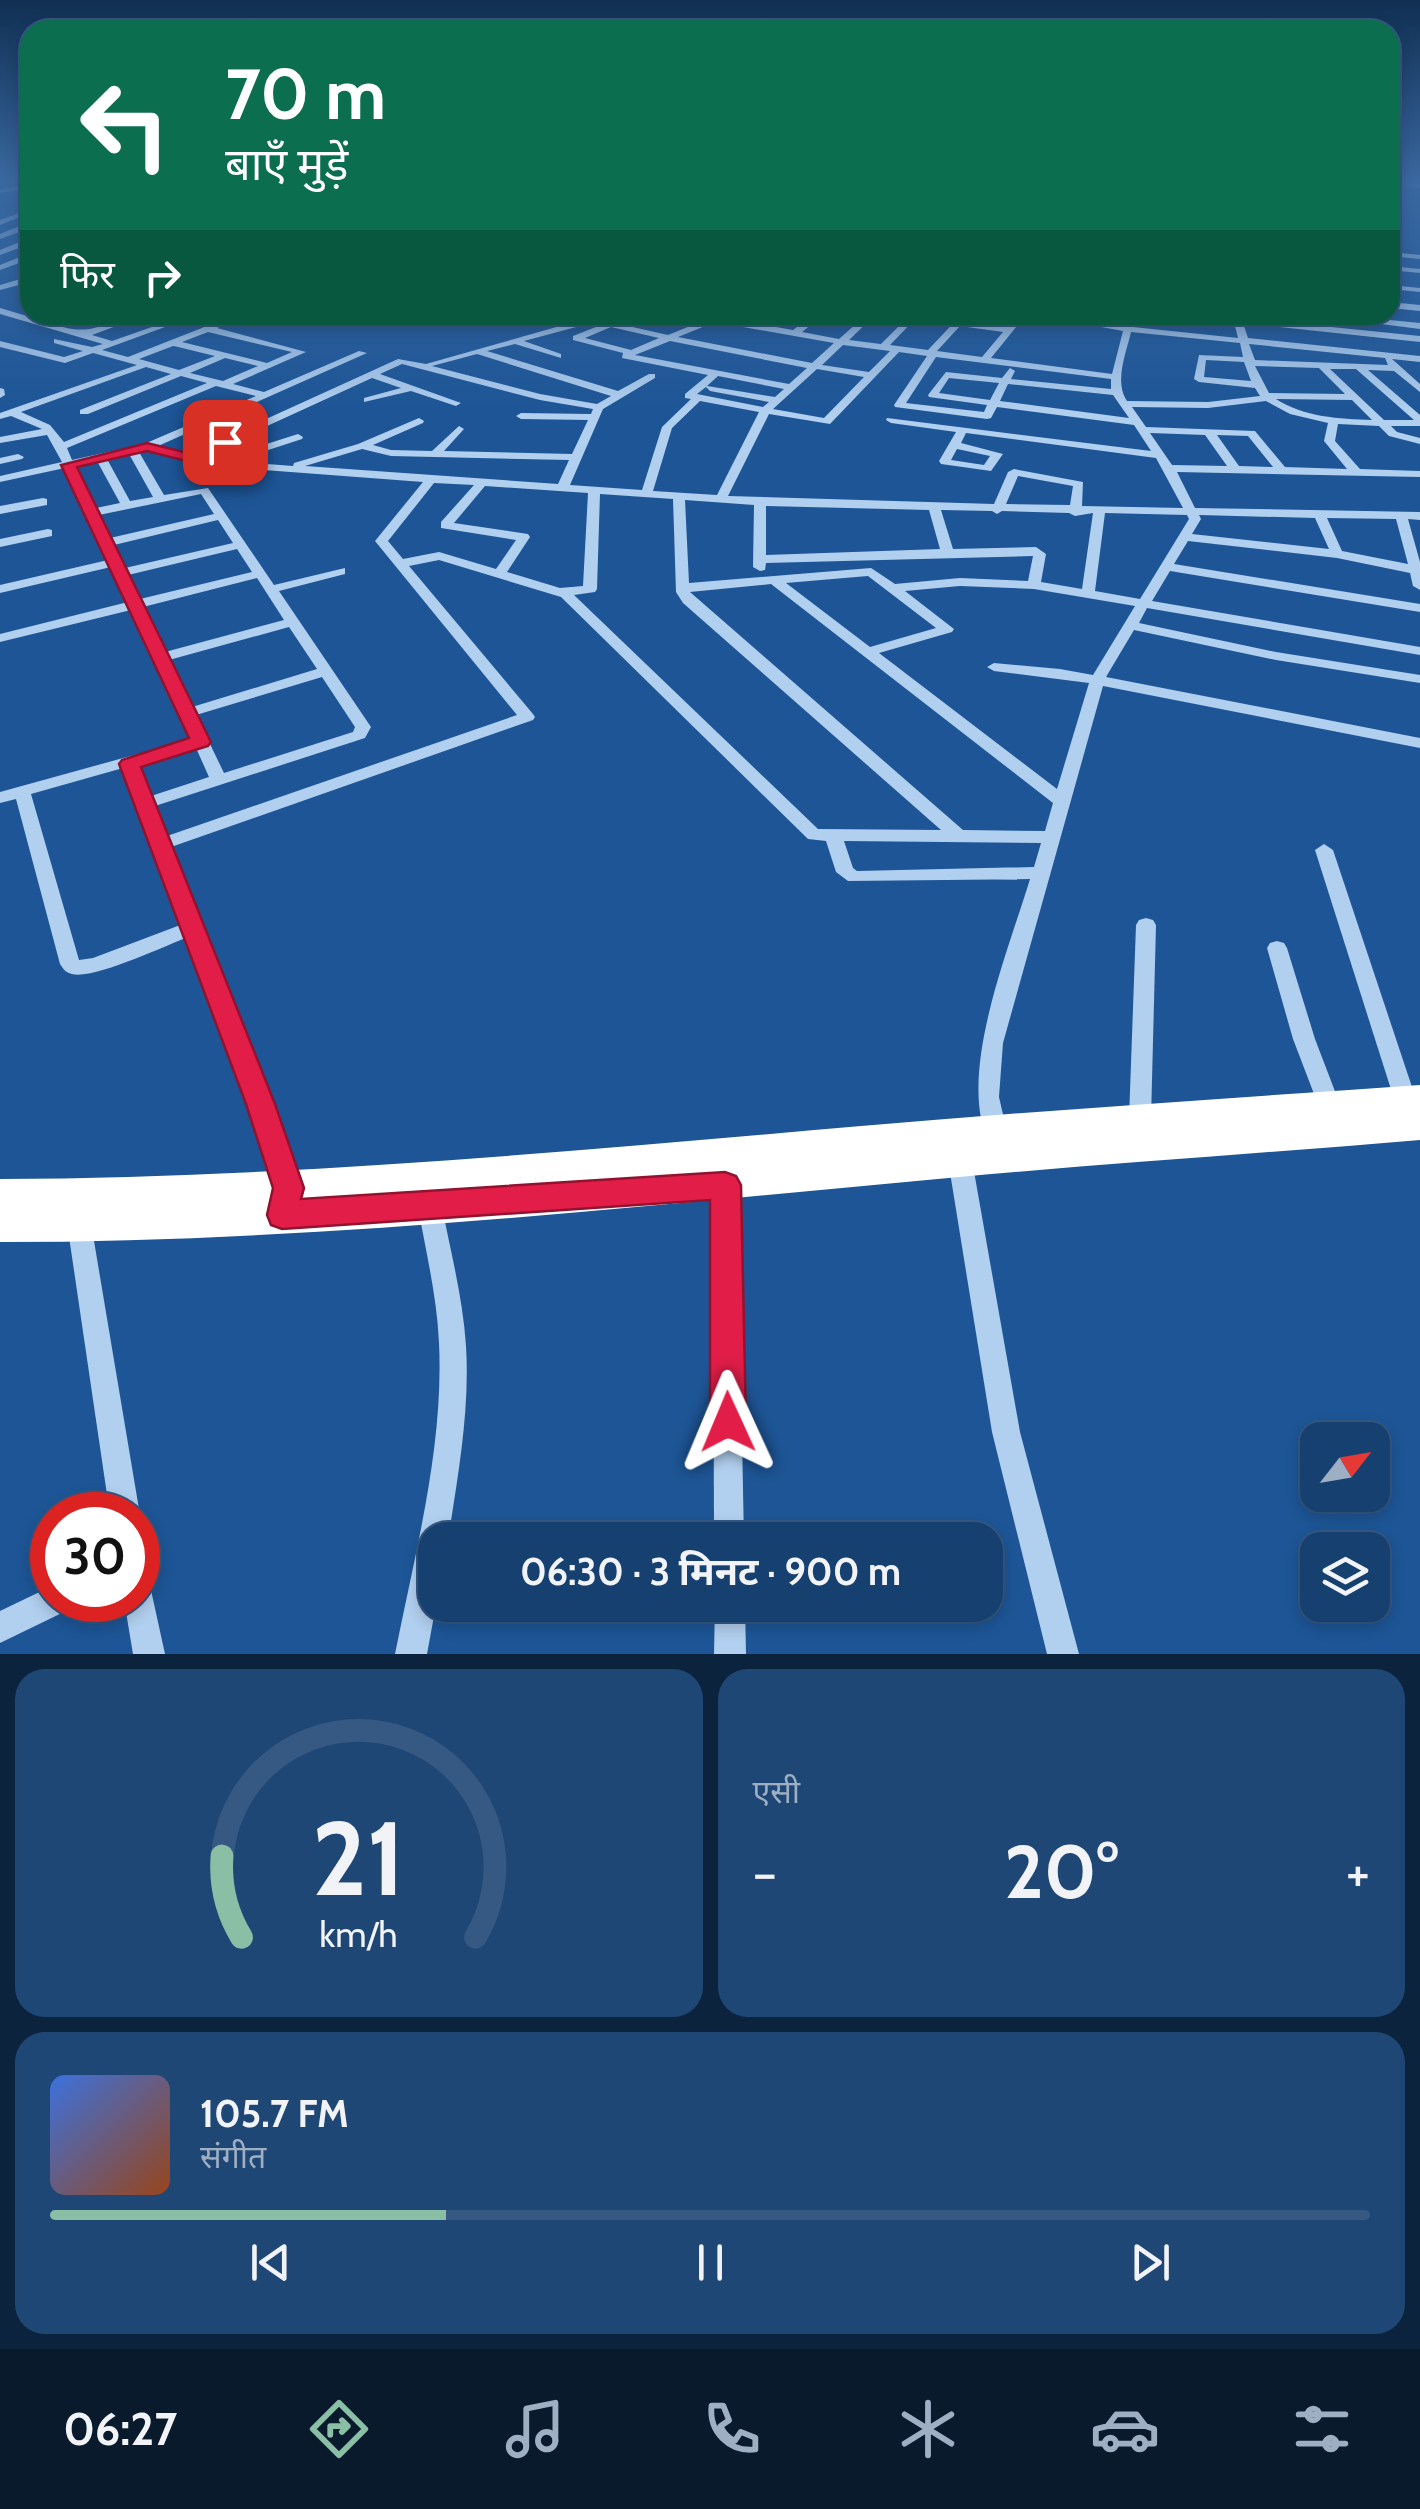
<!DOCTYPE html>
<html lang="hi">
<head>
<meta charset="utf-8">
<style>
  :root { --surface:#164070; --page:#1f4775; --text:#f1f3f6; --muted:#9eafc3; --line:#355983; --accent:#8abfa5 }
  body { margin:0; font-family:Cabin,"Noto Sans Devanagari",sans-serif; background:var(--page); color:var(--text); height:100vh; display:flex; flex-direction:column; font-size:38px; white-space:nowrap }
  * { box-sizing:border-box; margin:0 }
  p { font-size:32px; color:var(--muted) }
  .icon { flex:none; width:55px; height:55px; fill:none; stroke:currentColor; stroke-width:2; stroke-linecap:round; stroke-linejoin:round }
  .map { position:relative; height:1654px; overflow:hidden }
  .details { display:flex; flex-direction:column; gap:15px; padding:15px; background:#0c233e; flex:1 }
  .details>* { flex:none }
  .hud { position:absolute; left:20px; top:20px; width:1380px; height:305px; border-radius:30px; box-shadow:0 5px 15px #0003,0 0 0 2px var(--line); background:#0b6e4f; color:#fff; overflow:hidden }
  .needle { width:65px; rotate:59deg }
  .buttons { position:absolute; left:1300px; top:1422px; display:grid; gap:20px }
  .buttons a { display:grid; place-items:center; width:90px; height:90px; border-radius:20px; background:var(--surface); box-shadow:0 5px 15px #0003,0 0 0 2px var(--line); font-size:50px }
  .speed { position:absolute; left:30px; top:1492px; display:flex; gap:20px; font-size:50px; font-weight:700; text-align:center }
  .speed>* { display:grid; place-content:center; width:130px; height:130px; border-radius:50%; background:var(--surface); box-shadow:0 5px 15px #0003,0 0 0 2px var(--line); line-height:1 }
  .speed .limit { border:15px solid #d22; background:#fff; color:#111 }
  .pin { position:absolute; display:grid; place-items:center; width:85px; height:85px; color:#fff; margin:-42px; border-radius:20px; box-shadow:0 5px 15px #0006 }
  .me { position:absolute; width:110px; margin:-55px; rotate:359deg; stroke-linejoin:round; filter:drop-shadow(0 0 8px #0008) }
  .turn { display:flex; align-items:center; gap:35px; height:210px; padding:0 40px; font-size:45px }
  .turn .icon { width:130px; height:130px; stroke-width:2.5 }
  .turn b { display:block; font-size:70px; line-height:85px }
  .then { display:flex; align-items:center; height:95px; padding:0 40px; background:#0003; gap:20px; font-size:38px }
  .big { font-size:75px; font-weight:700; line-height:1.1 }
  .details .widget { flex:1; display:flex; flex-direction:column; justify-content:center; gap:15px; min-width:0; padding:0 35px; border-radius:30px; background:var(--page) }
  .details .dial { align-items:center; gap:0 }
  .dial svg { height:260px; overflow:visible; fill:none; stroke:var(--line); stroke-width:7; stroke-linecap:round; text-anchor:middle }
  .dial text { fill:var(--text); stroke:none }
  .song { display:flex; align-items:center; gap:30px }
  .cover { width:120px; height:120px; border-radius:15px; background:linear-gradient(135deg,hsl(220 70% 55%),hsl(20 70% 35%)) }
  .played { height:10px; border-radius:5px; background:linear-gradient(90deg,var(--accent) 30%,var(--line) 30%) }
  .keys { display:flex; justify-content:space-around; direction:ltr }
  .heat { display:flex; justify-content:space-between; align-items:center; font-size:55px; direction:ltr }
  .details .tiles { flex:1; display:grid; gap:15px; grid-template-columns:1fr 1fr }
  .widget:last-child { grid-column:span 2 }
  .trip { position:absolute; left:418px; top:1522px; width:585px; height:100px; border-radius:30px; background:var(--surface); box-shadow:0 5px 15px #0003,0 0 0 2px var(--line); font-weight:700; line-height:100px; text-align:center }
  .dock { display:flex; height:160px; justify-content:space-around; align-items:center; background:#091a2d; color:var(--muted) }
  .dock .icon { width:70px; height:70px }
  .dock .current { color:var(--accent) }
  .dock b { font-size:45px; color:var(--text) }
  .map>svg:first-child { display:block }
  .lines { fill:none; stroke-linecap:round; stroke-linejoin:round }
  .minor { fill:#b1cfef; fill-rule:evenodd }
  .highway { fill:#fff; fill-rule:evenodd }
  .route { fill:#e11d48; stroke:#92132f; stroke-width:2.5 }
</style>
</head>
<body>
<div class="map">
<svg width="1420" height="1654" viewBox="0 0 1420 1654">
  <rect width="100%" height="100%" fill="#1d5596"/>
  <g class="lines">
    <g class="minor">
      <path d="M1408,183L1420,184V188L1406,186Z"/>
      <path d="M30,185V189L0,193V189Z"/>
      <path d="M30,209V213L0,225V220Z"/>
      <path d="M27,223H30V228L0,239V234Z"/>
      <path d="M27,239H30V244L0,255V250Z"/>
      <path d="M1390,252L1420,255V259L1390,256Z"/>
      <path d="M27,254H30V259L0,270V265Z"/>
      <path d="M1390,266L1420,269V273L1390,270Z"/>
      <path d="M27,277H30V282L0,290V285Z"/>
      <path d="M1390,285L1420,288V292L1390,289Z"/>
      <path d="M27,291H30V300L19,295Z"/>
      <path d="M1390,302L1420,305V311L1390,308Z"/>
      <path d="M0,308L54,324L81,315H94L63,327C99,337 112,315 146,315L92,335L112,341L186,315H198L102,350L128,357L235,315H247L217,328L306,352L233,384L264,392L359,351L367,353L158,446L191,453L398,359L426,364L581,320L571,318L570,315L609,321L625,315H637L619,324L668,335L705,320L689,315H707L793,330L813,315H823L802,332L839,339L866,315H875L849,340L881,344L910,315H919L890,345L928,350L961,315H970L965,321L1007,327L1017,315H1026L991,358L1112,374L1123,331L1036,315H1057L1124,326L1127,315H1135L1133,327L1238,338L1234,322L1184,315H1214L1420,336V342L1243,323L1248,338L1420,356V362L1392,359L1420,384V392L1394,371L1368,370L1420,415V426H1391L1397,432L1420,438V444L1389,436L1379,426L1338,424L1335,441L1360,469L1420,471V477L1177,472L1195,508L1420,512V520L1408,519L1420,562V590L1413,586L1410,573L1337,558L1188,541L1174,564L1420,604V612L1170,571L1152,601L1420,647V655L1147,608L1139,623L1276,652L1420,675V683L1276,660L1134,630L1106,677L1420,738V748L1103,686L1003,1043L999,1097L1008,1136L1005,1143L997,1146L989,1143C956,1075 1009,949 1030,879L848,881L836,872L826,841L808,839L561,597L439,560L409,566L533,714L535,717L533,720L171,847L240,1021L299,1192L295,1200L287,1203L279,1200L275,1192L220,1021L188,937C165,946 92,980 72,974C65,972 64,970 60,964L16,799L0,803V792L192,739L131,610L0,642V634L128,602L111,567L0,593V585L108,560L65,468L0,482V476L62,462L47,435L0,443V437L42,429L11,416L0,419V413L137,365L93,353L65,363L0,347V341L64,357L83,351L54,343V339L92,347L103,344L0,314ZM715,322L834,343L812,363L678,337ZM591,323L601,325L573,336V340L623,353L622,358L708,375L685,394V398L691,399L662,427L642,490L570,485L603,409L655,378V374H649L618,391L487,351L515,344L561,358V354L524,341ZM960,326L1003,332L982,357L937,351ZM611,327L659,338L631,350L585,338ZM208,332L292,352L267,363L182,342ZM1131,332L1240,343L1243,357L1199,355L1194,379L1199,382L1255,388L1260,396L1208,402L1127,401C1114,381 1126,354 1131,332ZM670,341L807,368L789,384L635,355ZM1249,344L1385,358L1388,365L1255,360ZM843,345L890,351L869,372L822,365ZM173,346H174L215,356L179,370L139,359ZM899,352L927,356L894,405L895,407L987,419L991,418L997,407L1134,425L1151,451L887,418L886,420L891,423L956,432L939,461L941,464L991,471L1003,454L961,443L966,433L1156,458L1183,508L1082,506L1083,482L1014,469L1008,472L994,504L728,496L769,414L830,424ZM477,354L611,396L597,404L540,394L432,366ZM936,357L1111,379V389L1011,379L1015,371L1010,368L1002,378L946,372L928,395L929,397L987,405L984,412L906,403ZM225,358L258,366L223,381L190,373ZM1206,360L1244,362L1251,381L1204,377ZM402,364L540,400L593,409L591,414L521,413L516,416L521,419L588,420L572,454L444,451L464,429L459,426L432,451L391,450L373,445L423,423L424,421L419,418L358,444L294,463L293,466L243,462L256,454L302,439L303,437L298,434L248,450L230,460L204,455L372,378L401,388L364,398V402L411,391L456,406L461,403L380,374ZM1255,366L1319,368L1345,394L1269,393ZM146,367L171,374L80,410V414H88L181,376L207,383L64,442L50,425L21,412ZM817,369L864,377L824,418L773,409ZM1330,369H1356L1414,420H1384ZM718,376L784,389L775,397L707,386ZM949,378L999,383L990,400L939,393ZM1008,384L1113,395L1129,418L1000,401ZM216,386L256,396L144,444L72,460L67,448ZM706,387L710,391L769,402L763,407L697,394ZM1276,399L1352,400L1372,420C1339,419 1304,417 1276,399ZM700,401L759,412L717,495L653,491L672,428ZM1266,401L1290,414L1328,423L1324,441L1347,469L1285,467L1255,431L1146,427L1132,407L1208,408ZM1150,433L1205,435L1227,466L1172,465ZM1217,435L1248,436L1273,467L1239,466ZM362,449L391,456L569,460L558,484L305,466ZM957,449L990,456L984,465L951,460ZM147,450L236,468L423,482L375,541L517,715L167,836L155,806L365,738L371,727L279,591L345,574V568L274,585L208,488L164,495L139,452ZM129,454L153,497L130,501L107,459ZM97,461L120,503L96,508L75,466ZM1018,476L1073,486L1070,505L1006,504ZM434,483L474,485L441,522V528L516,540L496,569L439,552L403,559L388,541ZM485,486L588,493L583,586L560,588L507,572L530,537L528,534L454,523ZM201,494L214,514L110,538L99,515ZM600,494L673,499L676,592L683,603L941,830L818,829L574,595L595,592L597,589ZM685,500L754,505L753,567L760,571L765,570L766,563L1033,556L1028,581L960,578L895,584L871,568L689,583ZM766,506L929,510L940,549L766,555ZM941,510L992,511L997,514L1002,511L1069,513L1075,516L1093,513L1082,589L1041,582L1046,554L1036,547L953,549ZM1105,513L1187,515L1189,519L1140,599L1095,591ZM1199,515L1315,518L1329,549L1192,534L1201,519ZM1327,518L1396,519L1408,564L1342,551ZM218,520L233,543L125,568L114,545ZM237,549L252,572L140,599L128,575ZM868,576L936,628L870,647L786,583ZM257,578L284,620L165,652L143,607ZM771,584L1053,803L1045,831L963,830L690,592ZM960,586L1034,589L1135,606L1093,675L1060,669L994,663L987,667L994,671L1089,683L1057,789L879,653L952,632L954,629L905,591ZM289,627L317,669L192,707L169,660ZM322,677L355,727L353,732L224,773L196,715ZM196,748L209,777L151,796L139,766ZM123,768L183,924L93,958L79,960L31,794ZM844,841L1041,843L1034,867L857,871L853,868Z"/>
      <path d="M1310,315H1339L1420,323V329Z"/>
      <path d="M0,388L4,389L5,395L0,398Z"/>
      <path d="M18,454L24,457L22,459L0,464V458Z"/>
      <path d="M43,498L47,499V505L0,514V506Z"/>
      <path d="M48,529L52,530V536L0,547V539Z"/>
      <path d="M1324,844L1333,850L1417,1102L1414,1109L1406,1111L1398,1109L1395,1102L1315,850Z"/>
      <path d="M1146,918L1153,920L1156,925L1151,1119L1148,1126L1140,1129L1132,1126L1129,1119L1136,925L1139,920Z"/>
      <path d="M1277,941L1284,943L1287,948L1315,1039L1341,1107L1338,1114L1330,1116L1322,1114L1319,1107L1293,1039L1267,948L1270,943Z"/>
      <path d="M960,1150L968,1153L972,1160L1020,1432L1079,1654H1047L992,1432L948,1160L952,1153Z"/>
      <path d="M725,1174L733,1178L737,1185L744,1540H714L713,1185L717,1178Z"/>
      <path d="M430,1196L439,1199L442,1207C451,1253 463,1299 466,1346C470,1410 458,1476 448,1540H435L436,1605L427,1654H395C415,1553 444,1447 439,1343C437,1297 426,1252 418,1207L421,1199Z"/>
      <path d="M79,1212L88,1215L91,1223L140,1515L138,1520V1515H110L67,1223L70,1215Z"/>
      <path d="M138,1577L149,1581L165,1654H133L124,1600H138Z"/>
      <path d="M52,1586V1600H70L66,1611L0,1643V1611Z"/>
      <path d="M715,1605H745L746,1654H714Z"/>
    </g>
    <path class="highway" d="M1420,1085V1140C1266,1153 1113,1163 959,1177C640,1206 321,1242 0,1242V1179C288,1178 574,1151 861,1126C1047,1110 1234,1098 1420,1085Z"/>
  </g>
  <linearGradient id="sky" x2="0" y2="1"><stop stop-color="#102f52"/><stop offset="0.44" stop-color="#3a68a0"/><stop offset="1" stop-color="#3a68a0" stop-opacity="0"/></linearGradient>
  <rect width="1420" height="412" fill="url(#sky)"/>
  <path class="route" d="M220,439L232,442L190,462L147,451L77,467L211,742L208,746L141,767L275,1104L304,1188L301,1199L725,1172L736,1176L741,1185L746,1422L741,1435L728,1440L715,1435L710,1422V1200L282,1229L271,1225L267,1215L273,1188L246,1104L119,764L122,760L189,738L61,465L147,443L188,453Z"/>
</svg>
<div class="buttons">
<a><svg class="needle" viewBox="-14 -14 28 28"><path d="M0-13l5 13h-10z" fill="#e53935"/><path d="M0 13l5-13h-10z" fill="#9eafc3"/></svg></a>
<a><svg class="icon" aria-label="layers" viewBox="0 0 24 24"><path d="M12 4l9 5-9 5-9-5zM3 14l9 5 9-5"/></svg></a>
</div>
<div class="speed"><div class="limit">30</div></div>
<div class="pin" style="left:225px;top:442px;background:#d93025"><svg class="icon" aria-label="arrive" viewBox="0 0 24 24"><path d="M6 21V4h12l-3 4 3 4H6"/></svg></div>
<svg class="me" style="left:728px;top:1422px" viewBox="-20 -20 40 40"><path d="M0-17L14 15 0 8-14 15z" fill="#e11d48" stroke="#fff" stroke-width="4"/></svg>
<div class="trip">06:30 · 3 मिनट · 900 m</div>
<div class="hud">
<div class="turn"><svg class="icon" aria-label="left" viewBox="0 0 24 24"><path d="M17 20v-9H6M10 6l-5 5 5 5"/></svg><div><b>70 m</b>बाएँ मुड़ें</div></div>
<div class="then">फिर<svg class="icon" aria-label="right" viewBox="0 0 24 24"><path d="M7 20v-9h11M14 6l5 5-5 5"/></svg></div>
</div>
</div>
<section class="details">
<div class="tiles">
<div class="widget dial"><svg viewBox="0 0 100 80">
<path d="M14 69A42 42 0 1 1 86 69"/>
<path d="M14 69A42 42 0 0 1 8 44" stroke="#8abfa5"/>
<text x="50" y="56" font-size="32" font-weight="700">21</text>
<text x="50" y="72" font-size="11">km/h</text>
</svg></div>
<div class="widget"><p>एसी</p>
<div class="heat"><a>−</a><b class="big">20°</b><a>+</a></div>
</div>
<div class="widget">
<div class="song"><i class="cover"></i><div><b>105.7 FM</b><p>संगीत</p></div></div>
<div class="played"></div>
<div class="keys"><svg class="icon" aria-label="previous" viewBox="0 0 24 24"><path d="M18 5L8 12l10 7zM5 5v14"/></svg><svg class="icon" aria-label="pause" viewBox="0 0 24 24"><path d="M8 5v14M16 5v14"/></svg><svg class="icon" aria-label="next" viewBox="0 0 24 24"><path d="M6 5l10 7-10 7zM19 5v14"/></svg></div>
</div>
</div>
</section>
<nav class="dock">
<b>06:27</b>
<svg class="icon current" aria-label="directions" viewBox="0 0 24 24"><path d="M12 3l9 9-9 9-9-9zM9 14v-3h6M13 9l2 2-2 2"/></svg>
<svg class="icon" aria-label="music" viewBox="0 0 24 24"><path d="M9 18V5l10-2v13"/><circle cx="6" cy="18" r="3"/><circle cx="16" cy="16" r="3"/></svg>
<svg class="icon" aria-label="phone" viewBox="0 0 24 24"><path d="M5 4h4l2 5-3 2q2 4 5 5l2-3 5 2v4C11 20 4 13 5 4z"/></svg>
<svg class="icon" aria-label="climate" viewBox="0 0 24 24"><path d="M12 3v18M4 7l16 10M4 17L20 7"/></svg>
<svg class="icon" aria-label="car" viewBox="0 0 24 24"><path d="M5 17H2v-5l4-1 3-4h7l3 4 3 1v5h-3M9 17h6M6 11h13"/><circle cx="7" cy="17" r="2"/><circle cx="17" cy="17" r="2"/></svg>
<svg class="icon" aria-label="filters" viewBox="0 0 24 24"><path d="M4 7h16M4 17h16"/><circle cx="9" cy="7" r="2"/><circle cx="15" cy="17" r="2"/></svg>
</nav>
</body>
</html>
